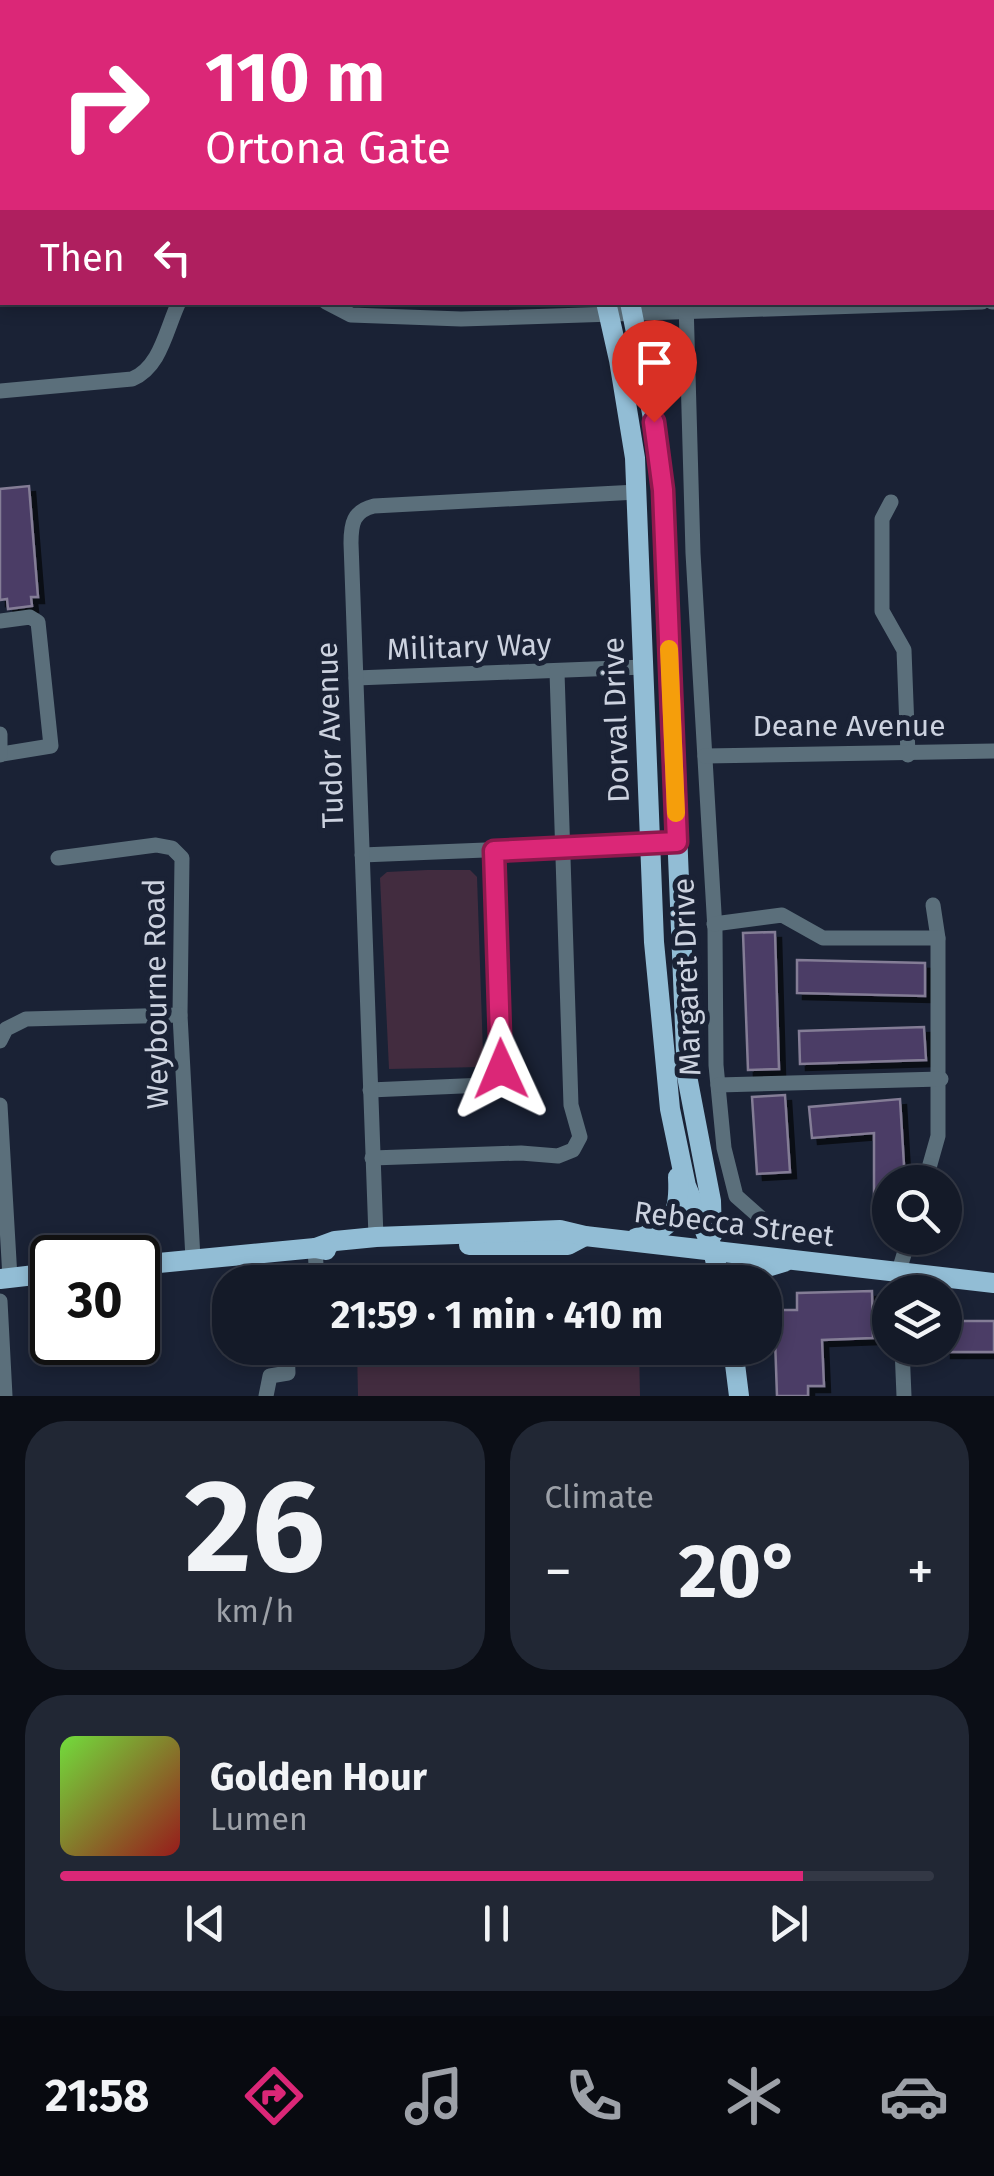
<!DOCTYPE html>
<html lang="en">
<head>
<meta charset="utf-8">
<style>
  :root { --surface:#141a28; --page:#212734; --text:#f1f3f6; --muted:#9da1a8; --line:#333845; --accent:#db2777 }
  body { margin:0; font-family:"Fira Sans",sans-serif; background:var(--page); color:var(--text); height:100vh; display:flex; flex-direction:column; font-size:38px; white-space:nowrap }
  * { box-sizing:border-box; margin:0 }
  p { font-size:32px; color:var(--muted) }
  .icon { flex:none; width:55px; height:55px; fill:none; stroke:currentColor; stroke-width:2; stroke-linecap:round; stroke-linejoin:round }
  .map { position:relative; height:1396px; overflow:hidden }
  .sheet { display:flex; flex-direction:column; gap:25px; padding:25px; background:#0b0e16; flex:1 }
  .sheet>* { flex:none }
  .banner { position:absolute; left:0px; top:0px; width:995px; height:305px; box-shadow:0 5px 15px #0003,0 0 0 2px var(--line); background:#db2777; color:#fff; overflow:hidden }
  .buttons { position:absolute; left:872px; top:1165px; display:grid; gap:20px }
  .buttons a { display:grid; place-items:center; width:90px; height:90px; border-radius:50%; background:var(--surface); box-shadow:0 5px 15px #0003,0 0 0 2px var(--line); font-size:50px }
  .speed { position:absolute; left:30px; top:1235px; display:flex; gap:20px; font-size:50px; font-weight:700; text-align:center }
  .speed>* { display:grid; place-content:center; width:130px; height:130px; border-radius:50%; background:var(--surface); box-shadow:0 5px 15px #0003,0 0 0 2px var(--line); line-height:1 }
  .speed .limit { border:5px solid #111; border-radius:15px; background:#fff; color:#111 }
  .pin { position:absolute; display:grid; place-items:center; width:85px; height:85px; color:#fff; margin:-102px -42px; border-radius:50% 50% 50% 0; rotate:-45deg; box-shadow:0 0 10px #0007 }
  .pin .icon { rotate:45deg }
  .me { position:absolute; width:110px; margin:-55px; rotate:359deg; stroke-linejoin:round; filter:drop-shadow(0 0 8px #0008) }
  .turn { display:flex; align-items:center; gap:35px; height:210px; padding:0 40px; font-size:45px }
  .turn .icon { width:130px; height:130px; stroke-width:2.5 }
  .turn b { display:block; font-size:70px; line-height:85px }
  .then { display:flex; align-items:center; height:95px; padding:0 40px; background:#0003; gap:20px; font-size:38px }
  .big { font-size:75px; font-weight:700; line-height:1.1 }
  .sheet .widget { flex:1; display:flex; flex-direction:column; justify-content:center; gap:15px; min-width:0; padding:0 35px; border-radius:40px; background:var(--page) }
  .sheet .dial { align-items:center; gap:0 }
  .dial b { font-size:130px; line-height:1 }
  .song { display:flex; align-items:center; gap:30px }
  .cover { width:120px; height:120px; border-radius:15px; background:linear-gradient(135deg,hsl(100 70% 55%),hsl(0 70% 35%)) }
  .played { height:10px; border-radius:5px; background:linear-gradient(90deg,var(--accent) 85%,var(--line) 85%) }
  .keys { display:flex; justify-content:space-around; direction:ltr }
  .heat { display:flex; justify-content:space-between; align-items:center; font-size:55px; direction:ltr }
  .sheet .tiles { flex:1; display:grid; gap:25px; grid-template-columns:1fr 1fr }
  .widget:last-child { grid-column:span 2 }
  .trip { position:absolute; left:212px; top:1265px; width:570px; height:100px; border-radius:40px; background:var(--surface); box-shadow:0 5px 15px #0003,0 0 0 2px var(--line); font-weight:700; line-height:100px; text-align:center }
  .menu { display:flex; height:160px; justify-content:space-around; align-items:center; background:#080a10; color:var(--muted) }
  .menu .icon { width:70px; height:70px }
  .menu .selected { color:var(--accent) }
  .menu b { font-size:45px; color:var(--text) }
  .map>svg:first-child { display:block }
  .green { fill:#422c3f }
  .building { fill:#4b3e66; stroke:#847d96; stroke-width:2.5; filter:url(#shadow) }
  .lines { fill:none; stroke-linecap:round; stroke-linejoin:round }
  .minor { stroke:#5b6f7b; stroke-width:15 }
  .major { stroke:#92bdd5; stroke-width:20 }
  .route-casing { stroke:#8e194d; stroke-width:25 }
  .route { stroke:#db2777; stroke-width:18 }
  .slow { stroke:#f59e0b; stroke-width:18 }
  .labels { text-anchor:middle; stroke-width:10; stroke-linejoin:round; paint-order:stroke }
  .street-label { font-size:30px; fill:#ccd2df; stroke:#1a2235 }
</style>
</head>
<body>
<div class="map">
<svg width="994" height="1396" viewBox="0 0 994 1396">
  <defs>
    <filter id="shadow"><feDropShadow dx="6" dy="6" stdDeviation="0" flood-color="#0009"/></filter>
  </defs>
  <rect width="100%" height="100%" fill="#1a2235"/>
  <g class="green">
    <path d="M427,870H470L477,877L483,1053L480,1067L389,1069L380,878L387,872Z"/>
    <path d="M598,1274L623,1282H379L391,1278Z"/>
    <path d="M357,1348H639L640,1396H358Z"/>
  </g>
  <g class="building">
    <path d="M29,486L38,597H31L32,606L8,609L7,599L0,600V489Z"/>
    <path d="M775,932L779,1069L748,1070L743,933Z"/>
    <path d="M797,960L925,963V996L797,993Z"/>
    <path d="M924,1027L926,1060L800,1064L799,1031Z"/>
    <path d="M785,1095L790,1172L757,1174L752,1097Z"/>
    <path d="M900,1099L905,1182H890V1197H874V1133L812,1138L809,1107Z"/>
    <path d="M872,1291L873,1338L822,1340L824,1386H808V1396H777L774,1310H797V1293Z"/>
    <rect x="945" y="1321" width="49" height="31"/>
  </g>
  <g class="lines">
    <g class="minor">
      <path d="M267,0L269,2"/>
      <path d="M519,0L520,2"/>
      <path d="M0,60L2,61"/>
      <path d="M0,226H2"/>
      <path d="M326,302L351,315L461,319L982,302"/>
      <path d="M686,302L693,553L715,930L716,1065L724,1148L736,1196L761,1218"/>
      <path d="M992,302H994"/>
      <path d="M0,391L132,379C161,367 166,329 179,302"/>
      <path d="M891,502L882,519V611L904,650L908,755"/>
      <path d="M0,621L30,617L38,622L51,746L2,754"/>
      <path d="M356,678L644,667"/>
      <path d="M0,734V755"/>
      <path d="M705,756L994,751"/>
      <path d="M362,855L677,842"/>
      <path d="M58,858L156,845L172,848L182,858L180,1015L193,1259"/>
      <path d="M933,905L938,938"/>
      <path d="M714,924L782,915L823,938H938V1136L925,1182"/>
      <path d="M0,1041L6,1029L26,1019L180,1015"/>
      <path d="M718,1085L941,1079"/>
      <path d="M370,1090L485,1085L501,1069L495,851"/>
      <path d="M0,1105L10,1278"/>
      <path d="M372,1158L521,1153L558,1156L573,1150L580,1137L571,1105L557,672"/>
      <path d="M376,1237L351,543C351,524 353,511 374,506L637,492"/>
      <path d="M315,1248L317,1282"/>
      <path d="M899,1292L898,1274L909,1238"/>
      <path d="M0,1301L5,1396"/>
      <path d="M902,1348L904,1396"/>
      <path d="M266,1396L270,1376L288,1373L287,1348"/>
    </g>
    <g class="major">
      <path d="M443,0L445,2"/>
      <path d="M476,0L477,2"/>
      <path d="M606,302L619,360L635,458L654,942L670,1109L686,1186L713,1250L720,1282"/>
      <path d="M630,302L654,423L663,489L687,1076L711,1201L712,1235"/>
      <path d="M636,1238C674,1230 680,1213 678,1177"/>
      <path d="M469,1245H568L585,1236"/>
      <path d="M316,1248L335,1241L376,1237L560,1230L585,1236L994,1283"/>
      <path d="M138,1265L315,1248L326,1250"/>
      <path d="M0,1279L52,1273"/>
      <path d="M742,1282L757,1270L784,1262"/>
      <path d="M733,1348L739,1396"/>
    </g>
  </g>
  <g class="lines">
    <defs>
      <path id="route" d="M501,1069L494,851L677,842L663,490L654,422"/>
    </defs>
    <use href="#route" class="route-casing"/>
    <use href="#route" class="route"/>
    <path class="slow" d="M669,649L676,813"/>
  </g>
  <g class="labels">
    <g class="street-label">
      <text transform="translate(469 647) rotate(-2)" y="10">Military Way</text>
      <text transform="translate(616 720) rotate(-92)" y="10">Dorval Drive</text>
      <text x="849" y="736">Deane Avenue</text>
      <text transform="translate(330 735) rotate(-92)" y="10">Tudor Avenue</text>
      <text transform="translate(687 977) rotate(-92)" y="10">Margaret Drive</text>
      <text transform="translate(156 994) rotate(-91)" y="10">Weybourne Road</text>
      <text transform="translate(734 1224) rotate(7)" y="10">Rebecca Street</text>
    </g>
  </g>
</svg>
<div class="buttons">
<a><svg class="icon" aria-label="search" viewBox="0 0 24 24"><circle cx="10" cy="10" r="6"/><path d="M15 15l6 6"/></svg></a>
<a><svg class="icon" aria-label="layers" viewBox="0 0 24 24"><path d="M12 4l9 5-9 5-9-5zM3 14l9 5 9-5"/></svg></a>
</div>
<div class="speed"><div class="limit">30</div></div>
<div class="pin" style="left:654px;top:422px;background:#d93025"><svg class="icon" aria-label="arrive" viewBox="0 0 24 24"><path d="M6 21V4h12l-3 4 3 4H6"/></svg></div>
<svg class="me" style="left:501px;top:1069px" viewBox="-20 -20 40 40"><path d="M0-17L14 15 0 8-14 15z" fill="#db2777" stroke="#fff" stroke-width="4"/></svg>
<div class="trip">21:59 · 1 min · 410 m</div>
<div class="banner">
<div class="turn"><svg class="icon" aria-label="right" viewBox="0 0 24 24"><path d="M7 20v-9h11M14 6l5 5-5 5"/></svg><div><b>110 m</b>Ortona Gate</div></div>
<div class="then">Then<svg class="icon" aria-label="left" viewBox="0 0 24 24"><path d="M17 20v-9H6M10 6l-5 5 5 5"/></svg></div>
</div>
</div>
<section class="sheet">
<div class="tiles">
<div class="widget dial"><b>26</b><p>km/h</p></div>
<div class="widget"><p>Climate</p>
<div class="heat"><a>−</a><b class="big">20°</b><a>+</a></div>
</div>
<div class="widget">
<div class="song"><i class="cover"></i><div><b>Golden Hour</b><p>Lumen</p></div></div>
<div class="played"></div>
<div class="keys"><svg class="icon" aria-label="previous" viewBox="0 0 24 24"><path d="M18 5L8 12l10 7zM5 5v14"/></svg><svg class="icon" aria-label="pause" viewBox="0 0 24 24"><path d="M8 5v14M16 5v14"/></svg><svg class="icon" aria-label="next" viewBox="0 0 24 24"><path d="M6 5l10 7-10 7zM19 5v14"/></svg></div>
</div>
</div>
</section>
<nav class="menu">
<b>21:58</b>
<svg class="icon selected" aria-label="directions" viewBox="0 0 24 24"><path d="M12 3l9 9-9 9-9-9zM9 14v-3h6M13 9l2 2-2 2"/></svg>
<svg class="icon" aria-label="music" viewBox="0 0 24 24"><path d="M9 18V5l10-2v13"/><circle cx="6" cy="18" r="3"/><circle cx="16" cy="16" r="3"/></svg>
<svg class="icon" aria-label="phone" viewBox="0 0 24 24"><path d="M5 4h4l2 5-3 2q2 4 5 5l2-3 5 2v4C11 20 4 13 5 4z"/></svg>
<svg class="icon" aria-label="climate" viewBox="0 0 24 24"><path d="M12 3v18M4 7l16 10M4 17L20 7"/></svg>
<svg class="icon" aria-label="car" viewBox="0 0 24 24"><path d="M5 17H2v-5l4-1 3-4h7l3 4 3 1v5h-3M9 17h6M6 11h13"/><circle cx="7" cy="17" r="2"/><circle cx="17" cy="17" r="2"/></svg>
</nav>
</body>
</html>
